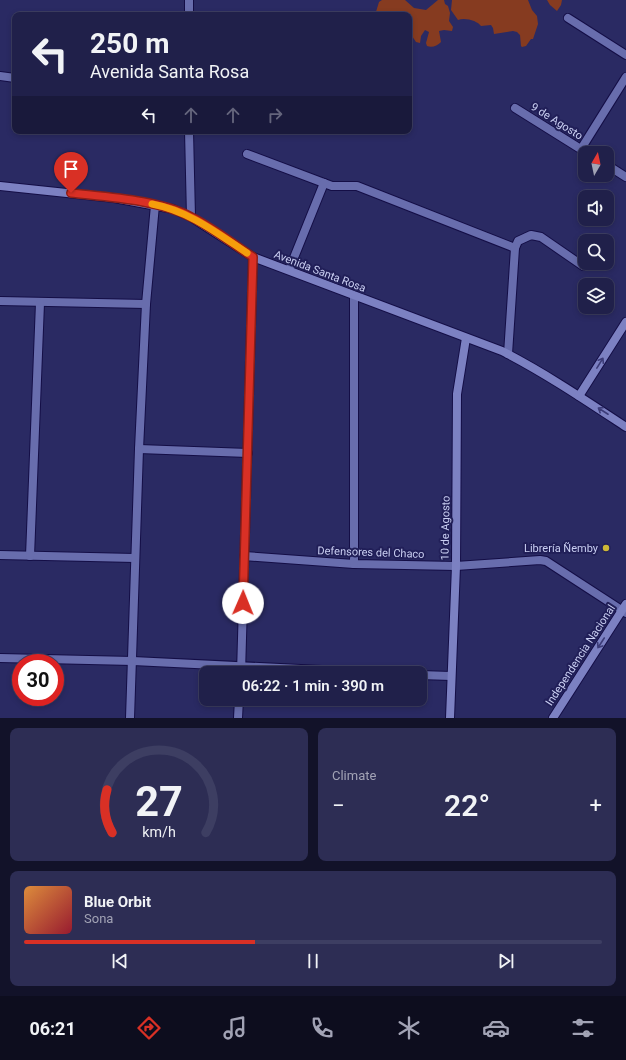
<!DOCTYPE html>
<html lang="en">
<head>
<meta charset="utf-8">
<style>
  :root { --surface:#20204a; --page:#2d2d54; --text:#f1f3f6; --muted:#a2a3b5; --line:#3d3e62; --accent:#d93025 }
  body { margin:0; font-family:Roboto,sans-serif; background:var(--page); color:var(--text); height:100vh; display:flex; flex-direction:column; font-size:15px; white-space:nowrap }
  * { box-sizing:border-box; margin:0 }
  p { font-size:13px; color:var(--muted) }
  .icon { flex:none; width:22px; height:22px; fill:none; stroke:currentColor; stroke-width:2; stroke-linecap:round; stroke-linejoin:round }
  .map { position:relative; height:718px; overflow:hidden }
  .panel { display:flex; flex-direction:column; gap:10px; padding:10px; background:#121229; flex:1 }
  .panel>* { flex:none }
  .banner { position:absolute; left:12px; top:12px; width:400px; height:122px; border-radius:8px; box-shadow:0 2px 6px #0003,0 0 0 1px var(--line); background:#20204a; color:var(--text); overflow:hidden }
  .needle { width:26px; rotate:9deg }
  .fabs { position:absolute; left:578px; top:146px; display:grid; gap:8px }
  .fabs a { display:grid; place-items:center; width:36px; height:36px; border-radius:8px; background:var(--surface); box-shadow:0 2px 6px #0003,0 0 0 1px var(--line); font-size:20px }
  .speed { position:absolute; left:12px; top:654px; display:flex; gap:8px; font-size:20px; font-weight:700; text-align:center }
  .speed>* { display:grid; place-content:center; width:52px; height:52px; border-radius:50%; background:var(--surface); box-shadow:0 2px 6px #0003,0 0 0 1px var(--line); line-height:1 }
  .speed .limit { border:6px solid #d22; background:#fff; color:#111 }
  .pin { position:absolute; display:grid; place-items:center; width:34px; height:34px; color:#fff; margin:-41px -17px; border-radius:50% 50% 50% 0; rotate:-45deg; box-shadow:0 0 4px #0007 }
  .pin .icon { rotate:45deg }
  .me { position:absolute; width:44px; margin:-22px; rotate:1deg; stroke-linejoin:round; filter:drop-shadow(0 0 3px #0008) }
  .turn { display:flex; align-items:center; gap:14px; height:84px; padding:0 12px; font-size:18px }
  .turn .icon { width:52px; height:52px; stroke-width:2.5 }
  .turn b { display:block; font-size:28px; line-height:34px }
  .lanes { display:flex; align-items:center; height:38px; padding:0 12px; background:#0003; justify-content:center; gap:20px; direction:ltr }
  .lanes .off { opacity:.35 }
  .big { font-size:30px; font-weight:600; line-height:1.1 }
  .panel .card { flex:1; display:flex; flex-direction:column; justify-content:center; gap:6px; min-width:0; padding:0 14px; border-radius:8px; background:var(--page) }
  .panel .dial { align-items:center; gap:0 }
  .dial svg { height:104px; overflow:visible; fill:none; stroke:var(--line); stroke-width:7; stroke-linecap:round; text-anchor:middle }
  .dial text { fill:var(--text); stroke:none }
  .song { display:flex; align-items:center; gap:12px }
  .cover { width:48px; height:48px; border-radius:6px; background:linear-gradient(135deg,hsl(30 70% 55%),hsl(350 70% 35%)) }
  .played { height:4px; border-radius:2px; background:linear-gradient(90deg,var(--accent) 40%,var(--line) 40%) }
  .keys { display:flex; justify-content:space-around; direction:ltr }
  .heat { display:flex; justify-content:space-between; align-items:center; font-size:22px; direction:ltr }
  .panel .tiles { flex:1; display:grid; gap:10px; grid-template-columns:1fr 1fr }
  .card:last-child { grid-column:span 2 }
  .trip { position:absolute; left:199px; top:666px; width:228px; height:40px; border-radius:8px; background:var(--surface); box-shadow:0 2px 6px #0003,0 0 0 1px var(--line); font-weight:600; line-height:40px; text-align:center }
  .dock { display:flex; height:64px; justify-content:space-around; align-items:center; background:#0d0d1e; color:var(--muted) }
  .dock .icon { width:28px; height:28px }
  .dock .active { color:var(--accent) }
  .dock b { font-size:18px; color:var(--text) }
  .map>svg:first-child { display:block }
  .green { fill:#863b20 }
  .lines { fill:none; stroke-linecap:round; stroke-linejoin:round }
  .street-casing { stroke:#140e46; stroke-width:10 }
  .secondary-casing { stroke:#140e46; stroke-width:10 }
  .street { stroke:#686dad; stroke-width:8 }
  .secondary { stroke:#7c81c2; stroke-width:8 }
  .oneway { stroke:#3c3c78 }
  .route-casing { stroke:#8d1f18; stroke-width:10 }
  .route { stroke:#d93025; stroke-width:7 }
  .slow { stroke:#f59e0b; stroke-width:7 }
  .poi-dot { fill:#ceb837; stroke:#211f58; stroke-width:1.5 }
  .labels { text-anchor:middle; stroke-width:4; stroke-linejoin:round; paint-order:stroke }
  .street-label { font-size:11px; fill:#cacff2; stroke:#211f58 }
  .poi-label { font-size:11px; fill:#cacff2; stroke:#211f58; text-anchor:end }
</style>
</head>
<body>
<div class="map">
<svg width="626" height="718" viewBox="0 0 626 718">
  <rect width="100%" height="100%" fill="#2a2a63"/>
  <g class="green">
    <path d="M382,0H405L414,8L426,10L438,0H444L445,4L448,6L450,13L449,21L453,27L452,31L444,30L439,31L441,42C437,46 432,48 427,46L426,43L429,32L425,30L421,36L420,43L416,42L412,36L409,34V15H375L379,2Z"/>
    <path d="M452,0H528L532,10L537,16L538,24L533,39H531L526,46L522,47L521,46L520,35L517,32L513,31L494,34L493,28L491,25L481,26C478,21 465,17 458,20L451,10Z"/>
    <path d="M547,0H562L561,5L557,11L550,5Z"/>
  </g>
  <g class="lines">
    <defs>
      <g id="street">
        <path d="M189,15V0"/>
        <path d="M568,18L626,55"/>
        <path d="M0,76L15,78"/>
        <path d="M515,108L587,153"/>
        <path d="M189,131L191,217"/>
        <path d="M581,149L626,77"/>
        <path d="M247,154L324,183L332,186H357L515,248"/>
        <path d="M607,165L626,177"/>
        <path d="M289,270L324,183"/>
        <path d="M0,301L146,304"/>
        <path d="M508,354L515,248L518,241L531,235L541,237L583,266"/>
        <path d="M139,449L248,453"/>
        <path d="M0,555L135,558"/>
        <path d="M30,556L40,303"/>
        <path d="M244,556L354,564L456,566L540,560L546,561L626,613"/>
        <path d="M354,564V296"/>
        <path d="M0,658L133,661L384,673"/>
        <path d="M241,673L253,257"/>
        <path d="M420,675L451,676"/>
        <path d="M130,718L139,449L146,304L155,205"/>
        <path d="M238,718L239,699"/>
      </g>
      <g id="secondary">
        <path d="M0,186L114,198L173,209L191,217L253,257L502,351C545,373 585,400 626,427"/>
        <path d="M579,396L626,322"/>
        <path d="M450,718L456,566L457,394L466,338"/>
        <path d="M553,718L626,604"/>
      </g>
    </defs>
    <use href="#street" class="street-casing"/>
    <use href="#secondary" class="secondary-casing"/>
    <use href="#street" class="street"/>
    <use href="#secondary" class="secondary"/>
  </g>
  <defs><path id="oneway-shaft" d="M-6 0H5M1.5-3L5.5 0L1.5 3" fill="none" stroke-width="1.6" stroke-linecap="round" stroke-linejoin="round"/></defs>
  <g class="oneway">
    <use href="#oneway-shaft" transform="translate(600 363) rotate(-58)"/>
    <use href="#oneway-shaft" transform="translate(603 411) rotate(-147)"/>
    <use href="#oneway-shaft" transform="translate(601 643) rotate(123)"/>
  </g>
  <g class="lines">
    <defs>
      <path id="route" d="M71,193C106,197 160,200 191,217C213,228 233,244 253,257L243,603"/>
    </defs>
    <use href="#route" class="route-casing"/>
    <use href="#route" class="route"/>
    <path class="slow" d="M152,204C189,211 217,233 247,253"/>
  </g>
  <circle class="poi-dot" cx="606" cy="548" r="4"/>
  <g class="labels">
    <g class="street-label">
      <text transform="translate(557 121) rotate(32)" y="4">9 de Agosto</text>
      <text transform="translate(320 271) rotate(21)" y="4">Avenida Santa Rosa</text>
      <text transform="translate(445 528) rotate(-89)" y="4">10 de Agosto</text>
      <text transform="translate(371 552) rotate(2)" y="4">Defensores del Chaco</text>
      <text transform="translate(580 655) rotate(-57)" y="4">Independencia Nacional</text>
    </g>
    <g class="poi-label">
      <text x="598" y="552">Librería Ñemby</text>
    </g>
  </g>
</svg>
<div class="fabs">
<a><svg class="needle" viewBox="-14 -14 28 28"><path d="M0-13l5 13h-10z" fill="#e53935"/><path d="M0 13l5-13h-10z" fill="#a2a3b5"/></svg></a>
<a><svg class="icon" aria-label="sound" viewBox="0 0 24 24"><path d="M4 9h4l5-4v14l-5-4H4zM17 9q2 3 0 6"/></svg></a>
<a><svg class="icon" aria-label="search" viewBox="0 0 24 24"><circle cx="10" cy="10" r="6"/><path d="M15 15l6 6"/></svg></a>
<a><svg class="icon" aria-label="layers" viewBox="0 0 24 24"><path d="M12 4l9 5-9 5-9-5zM3 14l9 5 9-5"/></svg></a>
</div>
<div class="speed"><div class="limit">30</div></div>
<div class="pin" style="left:71px;top:193px;background:#d93025"><svg class="icon" aria-label="arrive" viewBox="0 0 24 24"><path d="M6 21V4h12l-3 4 3 4H6"/></svg></div>
<svg class="me" style="left:243px;top:603px" viewBox="-20 -20 40 40"><circle r="19" fill="#fff"/><path d="M0-13L10 11 0 6-10 11z" fill="#d93025"/></svg>
<div class="trip">06:22 · 1 min · 390 m</div>
<div class="banner">
<div class="turn"><svg class="icon" aria-label="left" viewBox="0 0 24 24"><path d="M17 20v-9H6M10 6l-5 5 5 5"/></svg><div><b>250 m</b>Avenida Santa Rosa</div></div>
<div class="lanes"><svg class="icon" aria-label="left" viewBox="0 0 24 24"><path d="M17 20v-9H6M10 6l-5 5 5 5"/></svg><svg class="icon off" aria-label="ahead" viewBox="0 0 24 24"><path d="M12 20V5M6 11l6-6 6 6"/></svg><svg class="icon off" aria-label="ahead" viewBox="0 0 24 24"><path d="M12 20V5M6 11l6-6 6 6"/></svg><svg class="icon off" aria-label="right" viewBox="0 0 24 24"><path d="M7 20v-9h11M14 6l5 5-5 5"/></svg></div>
</div>
</div>
<section class="panel">
<div class="tiles">
<div class="card dial"><svg viewBox="0 0 100 80">
<path d="M14 69A42 42 0 1 1 86 69"/>
<path d="M14 69A42 42 0 0 1 10 36" stroke="#d93025"/>
<text x="50" y="56" font-size="32" font-weight="700">27</text>
<text x="50" y="72" font-size="11">km/h</text>
</svg></div>
<div class="card"><p>Climate</p>
<div class="heat"><a>−</a><b class="big">22°</b><a>+</a></div>
</div>
<div class="card">
<div class="song"><i class="cover"></i><div><b>Blue Orbit</b><p>Sona</p></div></div>
<div class="played"></div>
<div class="keys"><svg class="icon" aria-label="previous" viewBox="0 0 24 24"><path d="M18 5L8 12l10 7zM5 5v14"/></svg><svg class="icon" aria-label="pause" viewBox="0 0 24 24"><path d="M8 5v14M16 5v14"/></svg><svg class="icon" aria-label="next" viewBox="0 0 24 24"><path d="M6 5l10 7-10 7zM19 5v14"/></svg></div>
</div>
</div>
</section>
<nav class="dock">
<b>06:21</b>
<svg class="icon active" aria-label="directions" viewBox="0 0 24 24"><path d="M12 3l9 9-9 9-9-9zM9 14v-3h6M13 9l2 2-2 2"/></svg>
<svg class="icon" aria-label="music" viewBox="0 0 24 24"><path d="M9 18V5l10-2v13"/><circle cx="6" cy="18" r="3"/><circle cx="16" cy="16" r="3"/></svg>
<svg class="icon" aria-label="phone" viewBox="0 0 24 24"><path d="M5 4h4l2 5-3 2q2 4 5 5l2-3 5 2v4C11 20 4 13 5 4z"/></svg>
<svg class="icon" aria-label="climate" viewBox="0 0 24 24"><path d="M12 3v18M4 7l16 10M4 17L20 7"/></svg>
<svg class="icon" aria-label="car" viewBox="0 0 24 24"><path d="M5 17H2v-5l4-1 3-4h7l3 4 3 1v5h-3M9 17h6M6 11h13"/><circle cx="7" cy="17" r="2"/><circle cx="17" cy="17" r="2"/></svg>
<svg class="icon" aria-label="filters" viewBox="0 0 24 24"><path d="M4 7h16M4 17h16"/><circle cx="9" cy="7" r="2"/><circle cx="15" cy="17" r="2"/></svg>
</nav>
</body>
</html>
